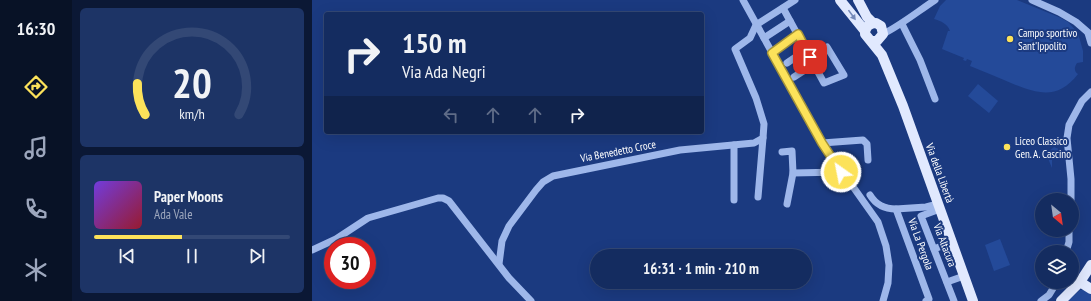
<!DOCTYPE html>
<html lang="it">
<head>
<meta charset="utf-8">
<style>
  :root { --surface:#142c60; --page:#1d3466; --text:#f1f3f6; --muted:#9da7bd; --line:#334875; --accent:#fce25a }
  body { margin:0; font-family:"PT Sans Narrow",sans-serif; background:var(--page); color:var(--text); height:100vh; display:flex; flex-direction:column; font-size:15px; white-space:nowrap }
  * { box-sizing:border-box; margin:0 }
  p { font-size:13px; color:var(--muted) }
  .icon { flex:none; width:22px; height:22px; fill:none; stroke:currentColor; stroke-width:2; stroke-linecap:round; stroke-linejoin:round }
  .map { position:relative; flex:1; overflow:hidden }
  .details { display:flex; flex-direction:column; gap:8px; padding:8px; background:#0b1835; width:240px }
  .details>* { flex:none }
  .top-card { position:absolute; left:12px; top:12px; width:380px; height:122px; border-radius:4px; box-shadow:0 4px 16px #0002,0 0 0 1px var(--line); background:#142c60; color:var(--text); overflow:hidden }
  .needle { width:26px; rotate:151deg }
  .tools { position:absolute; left:723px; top:193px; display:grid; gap:8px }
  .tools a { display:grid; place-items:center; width:44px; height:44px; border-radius:50%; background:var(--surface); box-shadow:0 4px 16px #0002,0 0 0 1px var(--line); font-size:20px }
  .speed { position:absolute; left:12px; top:237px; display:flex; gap:8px; font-size:20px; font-weight:700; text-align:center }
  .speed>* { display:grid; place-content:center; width:52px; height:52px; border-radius:50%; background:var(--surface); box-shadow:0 4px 16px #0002,0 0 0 1px var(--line); line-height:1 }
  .speed .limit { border:6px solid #d22; background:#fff; color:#111 }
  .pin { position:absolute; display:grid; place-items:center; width:34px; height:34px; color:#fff; margin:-17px; border-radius:8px; box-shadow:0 2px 6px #0006 }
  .me { position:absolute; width:44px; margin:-22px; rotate:327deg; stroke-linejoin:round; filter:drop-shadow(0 0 3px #0008) }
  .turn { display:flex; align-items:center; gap:14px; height:84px; padding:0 12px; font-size:18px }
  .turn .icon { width:52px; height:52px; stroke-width:2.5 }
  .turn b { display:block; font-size:28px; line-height:34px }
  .lanes { display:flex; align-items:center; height:38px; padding:0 12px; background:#0003; justify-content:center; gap:20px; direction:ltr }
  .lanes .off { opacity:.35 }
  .details .widget { flex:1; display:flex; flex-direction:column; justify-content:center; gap:6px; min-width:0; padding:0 14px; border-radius:6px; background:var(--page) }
  .details .dial { align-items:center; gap:0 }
  .dial svg { height:104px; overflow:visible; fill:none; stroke:var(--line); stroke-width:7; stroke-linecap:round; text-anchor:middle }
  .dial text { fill:var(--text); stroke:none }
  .song { display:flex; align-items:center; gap:12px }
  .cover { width:48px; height:48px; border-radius:6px; background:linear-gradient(135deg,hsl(260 70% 55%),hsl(350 70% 35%)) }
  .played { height:4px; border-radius:2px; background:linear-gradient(90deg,var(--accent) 45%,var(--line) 45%) }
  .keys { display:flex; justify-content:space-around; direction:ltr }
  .trip { position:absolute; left:278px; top:249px; width:222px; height:40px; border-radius:20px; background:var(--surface); box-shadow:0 4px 16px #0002,0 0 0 1px var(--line); font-weight:700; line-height:40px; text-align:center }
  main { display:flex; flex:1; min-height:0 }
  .tabs { display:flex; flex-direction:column; width:72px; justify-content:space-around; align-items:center; background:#081226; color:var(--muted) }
  .tabs .icon { width:28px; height:28px }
  .tabs .active { color:var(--accent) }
  .tabs b { font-size:18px; color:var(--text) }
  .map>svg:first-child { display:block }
  .green { fill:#244a99 }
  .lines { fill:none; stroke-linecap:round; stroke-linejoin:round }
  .minor { stroke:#9eb7ea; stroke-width:7 }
  .major { stroke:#e1e9fe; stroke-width:10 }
  .oneway { fill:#7489b9 }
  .route-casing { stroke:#a4933a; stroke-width:10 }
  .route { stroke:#fce25a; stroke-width:7 }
  .poi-dot { fill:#fce25a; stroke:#1b3a80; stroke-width:1.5 }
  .labels { text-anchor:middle; stroke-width:4; stroke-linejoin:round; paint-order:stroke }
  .poi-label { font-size:11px; fill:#fff; stroke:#1b3a80; text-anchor:start }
  .street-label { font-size:11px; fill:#fff; stroke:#1b3a80 }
</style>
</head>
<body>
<main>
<nav class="tabs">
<b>16:30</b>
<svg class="icon active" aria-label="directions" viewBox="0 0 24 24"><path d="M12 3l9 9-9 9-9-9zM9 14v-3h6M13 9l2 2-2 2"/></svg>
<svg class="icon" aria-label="music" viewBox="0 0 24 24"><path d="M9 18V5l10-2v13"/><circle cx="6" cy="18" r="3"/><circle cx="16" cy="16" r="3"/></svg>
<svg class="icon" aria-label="phone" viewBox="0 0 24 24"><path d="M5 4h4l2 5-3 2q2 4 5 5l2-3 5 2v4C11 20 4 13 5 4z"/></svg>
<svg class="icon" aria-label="climate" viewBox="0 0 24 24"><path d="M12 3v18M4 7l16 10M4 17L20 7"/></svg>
</nav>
<section class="details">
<div class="widget dial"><svg viewBox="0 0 100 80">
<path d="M14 69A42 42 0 1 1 86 69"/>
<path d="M14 69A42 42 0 0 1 8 45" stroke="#fce25a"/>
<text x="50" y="56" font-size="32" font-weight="700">20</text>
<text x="50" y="72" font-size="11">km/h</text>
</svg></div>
<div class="widget">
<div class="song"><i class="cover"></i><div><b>Paper Moons</b><p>Ada Vale</p></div></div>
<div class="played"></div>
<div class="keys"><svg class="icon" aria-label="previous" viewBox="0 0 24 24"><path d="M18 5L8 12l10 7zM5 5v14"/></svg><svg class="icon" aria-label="pause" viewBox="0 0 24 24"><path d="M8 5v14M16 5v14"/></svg><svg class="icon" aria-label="next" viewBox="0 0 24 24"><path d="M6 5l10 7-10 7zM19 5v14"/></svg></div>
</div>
</section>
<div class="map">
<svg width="779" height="301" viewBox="0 0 779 301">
  <rect width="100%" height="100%" fill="#1b3a80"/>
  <g class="green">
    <path d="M634,0H705L749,18L756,22L766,33L771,51V62L765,63C762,67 762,72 766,74C746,100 726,94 699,83C686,77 672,72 658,66L660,61L655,59L654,61L651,60L652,58L630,49L636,31H638C636,24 629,21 622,19L628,6Z"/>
    <path d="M666,84L686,101L677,113L656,96Z"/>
    <path d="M742,147L749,150L748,154L746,153L740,160V168L735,156L737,151Z"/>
    <path d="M688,239L698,265L682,271L673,245Z"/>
    <path d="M768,290H774L779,293V301H755Z"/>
  </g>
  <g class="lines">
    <g class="minor">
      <path d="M431,0L510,143L566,222L574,246L577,265L576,283L571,301"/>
      <path d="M720,0L747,12L764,22L779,35"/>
      <path d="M471,8L512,83L532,75L515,47L498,57"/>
      <path d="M590,24L608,60L623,99"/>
      <path d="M776,33L779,43"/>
      <path d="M571,34C589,25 605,12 623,0"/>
      <path d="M452,38L478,21"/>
      <path d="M460,53L486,35"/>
      <path d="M475,63L494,50"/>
      <path d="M482,77L502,64"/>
      <path d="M510,143L551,140L555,144L556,160"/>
      <path d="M470,152L480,151L481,173L475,204"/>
      <path d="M481,173L529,172"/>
      <path d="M558,195C564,205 574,209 584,209"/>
      <path d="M446,197L451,138"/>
      <path d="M422,200V145"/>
      <path d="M759,200V179L755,138L757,125L770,101L779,92"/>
      <path d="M628,209L609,216L642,301"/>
      <path d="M622,249L640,242"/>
      <path d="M0,250L24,239L56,218L126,198H131L137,201L197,278L219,301"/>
      <path d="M754,252L757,242V230"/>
      <path d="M187,264L190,241L197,226L224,190L231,182L241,176L368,150L442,143L451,138L452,124L444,98L423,49L438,38L444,25L483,0"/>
      <path d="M635,282L652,276"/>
      <path d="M614,301L617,299L584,209L614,207L626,204"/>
      <path d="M729,301L737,295L745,282"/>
    </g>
    <g class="major">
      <path d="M528,0L553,31"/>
      <path d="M546,0L555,17L561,23"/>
      <path d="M559,41H565L571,34L569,26L564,23C557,23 553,27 553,34L570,55L591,106L661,301"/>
      <path d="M768,282L779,289"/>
      <path d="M749,301L768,282L779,265"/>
    </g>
  </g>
  <defs><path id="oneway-solid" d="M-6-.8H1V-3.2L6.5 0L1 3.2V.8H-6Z"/></defs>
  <use class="oneway" href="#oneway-solid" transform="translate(540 15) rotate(54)"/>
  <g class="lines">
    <defs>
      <path id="route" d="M498,57L486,34L460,53L510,143L529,172"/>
    </defs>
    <use href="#route" class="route-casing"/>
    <use href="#route" class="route"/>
  </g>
  <g class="poi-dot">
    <circle cx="698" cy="39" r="4"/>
    <circle cx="695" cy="147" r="4"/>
  </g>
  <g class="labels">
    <g class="poi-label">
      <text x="706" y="37">Campo sportivo<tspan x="706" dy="13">Sant'Ippolito</tspan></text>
      <text x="703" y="145">Liceo Classico<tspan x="703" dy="13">Gen. A. Cascino</tspan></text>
    </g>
    <g class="street-label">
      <text transform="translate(306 151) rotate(-11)" y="4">Via Benedetto Croce</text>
      <text transform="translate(628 173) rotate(70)" y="4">Via della Libertà</text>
      <text transform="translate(609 244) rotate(70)" y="4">Via La Pergola</text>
      <text transform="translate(633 245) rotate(69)" y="4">Via Altacura</text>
    </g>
  </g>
</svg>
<div class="tools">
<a><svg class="needle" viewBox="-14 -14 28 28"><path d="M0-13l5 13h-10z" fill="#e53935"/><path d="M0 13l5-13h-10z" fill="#9da7bd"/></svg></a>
<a><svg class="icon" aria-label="layers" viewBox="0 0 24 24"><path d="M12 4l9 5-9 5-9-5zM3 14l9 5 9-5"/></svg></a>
</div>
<div class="speed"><div class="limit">30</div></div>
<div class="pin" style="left:498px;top:57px;background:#d93025"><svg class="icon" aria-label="arrive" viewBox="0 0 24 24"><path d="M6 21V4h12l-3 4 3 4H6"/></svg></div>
<svg class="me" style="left:529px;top:172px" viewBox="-20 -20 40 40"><circle r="17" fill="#fce25a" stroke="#fff" stroke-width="3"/><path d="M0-11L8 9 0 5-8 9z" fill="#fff"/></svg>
<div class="trip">16:31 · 1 min · 210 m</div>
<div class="top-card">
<div class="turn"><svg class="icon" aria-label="right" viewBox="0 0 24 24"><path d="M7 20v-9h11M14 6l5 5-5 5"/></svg><div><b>150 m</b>Via Ada Negri</div></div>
<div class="lanes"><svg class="icon off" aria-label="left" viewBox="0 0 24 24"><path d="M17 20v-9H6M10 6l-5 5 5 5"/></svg><svg class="icon off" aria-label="ahead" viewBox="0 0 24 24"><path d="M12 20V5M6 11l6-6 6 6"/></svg><svg class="icon off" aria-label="ahead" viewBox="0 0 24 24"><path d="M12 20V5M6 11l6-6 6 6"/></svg><svg class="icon" aria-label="right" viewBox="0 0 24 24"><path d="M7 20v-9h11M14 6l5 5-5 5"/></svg></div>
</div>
</div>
</main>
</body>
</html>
